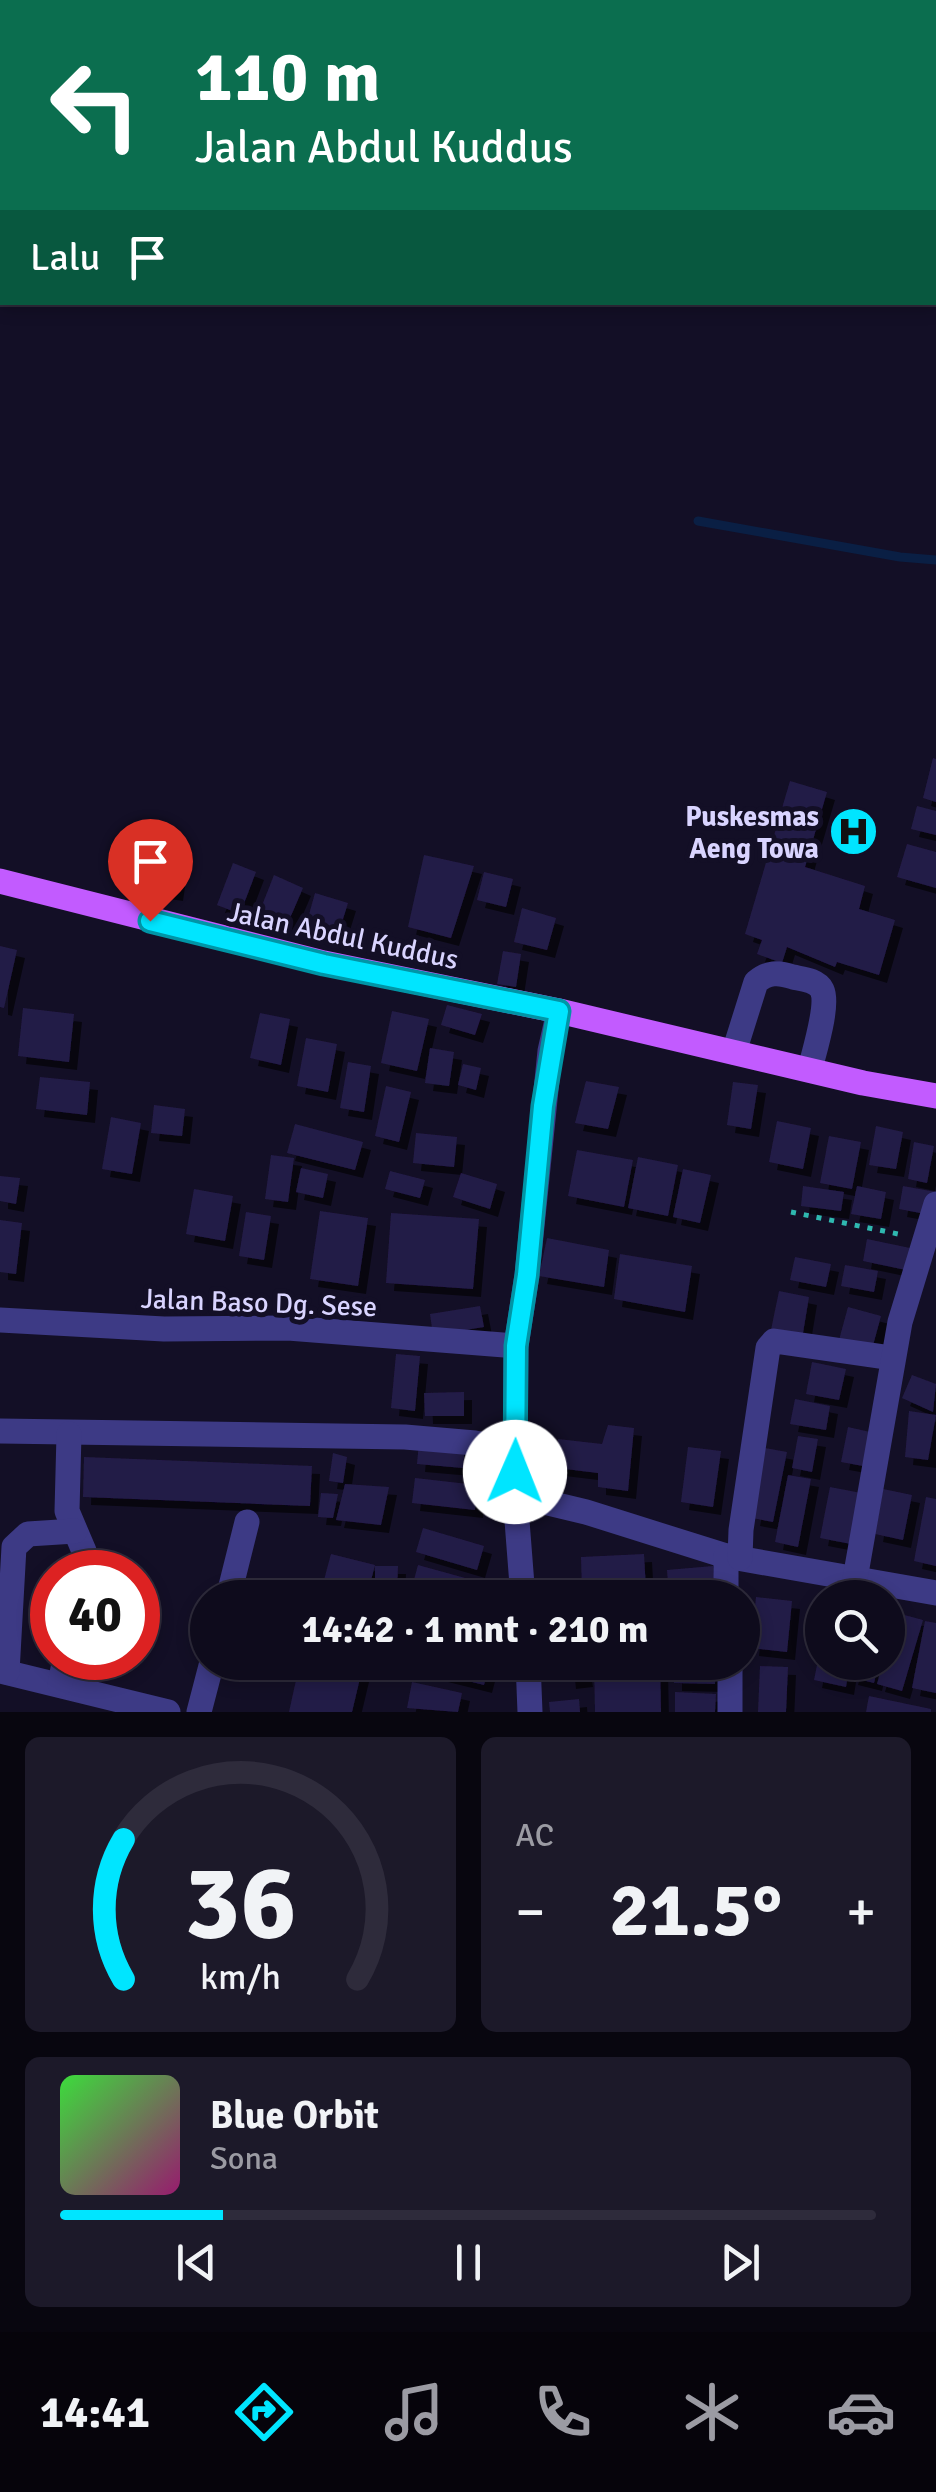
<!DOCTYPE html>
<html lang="id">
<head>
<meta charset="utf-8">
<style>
  :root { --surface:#0e0b1c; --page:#1c1929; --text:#f1f3f6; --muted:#9b9ba3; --line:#2e2b3b; --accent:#00e5ff }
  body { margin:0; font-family:Signika,sans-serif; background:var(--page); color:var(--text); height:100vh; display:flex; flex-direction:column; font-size:38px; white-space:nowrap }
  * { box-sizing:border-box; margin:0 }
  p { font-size:32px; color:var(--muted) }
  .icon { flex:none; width:55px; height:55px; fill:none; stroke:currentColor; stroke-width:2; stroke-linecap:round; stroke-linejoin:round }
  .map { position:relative; height:1712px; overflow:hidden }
  .drawer { display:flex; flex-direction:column; gap:25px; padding:25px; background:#08060f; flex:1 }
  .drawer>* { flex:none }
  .guide { position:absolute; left:0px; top:0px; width:938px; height:305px; box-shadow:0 5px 15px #0003,0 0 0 2px var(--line); background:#0b6e4f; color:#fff; overflow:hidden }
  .buttons { position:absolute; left:805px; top:1580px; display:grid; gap:20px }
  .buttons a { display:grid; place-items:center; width:100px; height:100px; border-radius:50%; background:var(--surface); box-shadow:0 5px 15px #0003,0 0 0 2px var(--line); font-size:50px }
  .speed { position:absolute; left:30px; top:1550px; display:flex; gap:20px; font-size:50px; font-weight:700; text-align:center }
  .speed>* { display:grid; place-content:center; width:130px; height:130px; border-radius:50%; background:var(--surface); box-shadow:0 5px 15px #0003,0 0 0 2px var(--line); line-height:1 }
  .speed .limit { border:15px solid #d22; background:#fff; color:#111 }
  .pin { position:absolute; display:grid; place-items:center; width:85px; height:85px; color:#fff; margin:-102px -42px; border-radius:50% 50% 50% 0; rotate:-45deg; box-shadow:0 0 10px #0007 }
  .pin .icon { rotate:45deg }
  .me { position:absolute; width:110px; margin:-55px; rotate:1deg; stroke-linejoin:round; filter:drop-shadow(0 0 8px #0008) }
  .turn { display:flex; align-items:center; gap:35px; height:210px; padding:0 30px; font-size:45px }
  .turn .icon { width:130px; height:130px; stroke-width:2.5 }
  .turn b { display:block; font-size:70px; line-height:85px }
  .then { display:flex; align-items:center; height:95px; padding:0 30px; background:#0003; gap:20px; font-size:38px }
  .big { font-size:75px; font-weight:700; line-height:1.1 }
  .drawer .widget { flex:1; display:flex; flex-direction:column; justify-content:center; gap:15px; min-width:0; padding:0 35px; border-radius:15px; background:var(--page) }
  .drawer .dial { align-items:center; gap:0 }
  .dial svg { height:260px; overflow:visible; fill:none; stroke:var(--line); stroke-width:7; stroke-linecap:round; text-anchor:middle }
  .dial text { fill:var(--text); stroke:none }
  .song { display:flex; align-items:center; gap:30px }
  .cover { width:120px; height:120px; border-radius:15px; background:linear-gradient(135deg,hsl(120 70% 55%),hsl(320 70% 35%)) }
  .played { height:10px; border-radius:5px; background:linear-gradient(90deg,var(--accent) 20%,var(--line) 20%) }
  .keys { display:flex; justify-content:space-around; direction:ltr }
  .heat { display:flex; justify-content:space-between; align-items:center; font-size:55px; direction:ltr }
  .drawer .tiles { flex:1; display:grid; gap:25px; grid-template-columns:1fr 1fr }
  .widget:last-child { grid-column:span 2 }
  .trip { position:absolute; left:190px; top:1580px; width:570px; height:100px; border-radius:50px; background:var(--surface); box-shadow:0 5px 15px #0003,0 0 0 2px var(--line); font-weight:700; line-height:100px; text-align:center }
  .tabs { display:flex; height:160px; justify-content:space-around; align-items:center; background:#06040b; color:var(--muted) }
  .tabs .icon { width:70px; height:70px }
  .tabs .selected { color:var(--accent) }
  .tabs b { font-size:45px; color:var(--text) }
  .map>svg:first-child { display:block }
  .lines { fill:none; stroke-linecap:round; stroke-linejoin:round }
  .stream { stroke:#0a1f44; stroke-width:9 }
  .building { fill:#241b47; filter:url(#shadow) }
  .path { stroke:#2fb8b0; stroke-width:5; stroke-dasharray:5 8; stroke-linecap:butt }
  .minor { stroke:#3d3a85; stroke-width:25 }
  .major { stroke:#c25bff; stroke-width:25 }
  .route-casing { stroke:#0095a6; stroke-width:25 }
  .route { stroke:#00e5ff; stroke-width:18 }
  .labels { text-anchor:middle; stroke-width:10; stroke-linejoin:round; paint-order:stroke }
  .poi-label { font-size:28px; font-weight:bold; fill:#d9d4ff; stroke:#130f26; text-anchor:end }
  .street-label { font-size:28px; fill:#d9d4ff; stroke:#130f26 }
</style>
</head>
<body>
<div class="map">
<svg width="936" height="1712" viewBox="0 0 936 1712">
  <defs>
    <filter id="shadow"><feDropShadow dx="8" dy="8" stdDeviation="0" flood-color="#0009"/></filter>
  </defs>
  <rect width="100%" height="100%" fill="#130f26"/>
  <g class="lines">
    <path class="stream" d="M698,521L900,557L936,560"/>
  </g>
  <g class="building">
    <path d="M933,758L936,759V802L923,798Z"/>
    <path d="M790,781L827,792L805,867L865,886L859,909L895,920L879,975L837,962L835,967L787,947L782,963L757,954L762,940L745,934Z"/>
    <path d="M917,806L936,811V835L911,829Z"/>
    <path d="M143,839L182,844L175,893L135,887Z"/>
    <path d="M907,844L936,852V888L897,877Z"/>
    <path d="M424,855L474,866L451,938L408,927Z"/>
    <path d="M233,863L256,872L240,914L217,905Z"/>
    <path d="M484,872L513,879L506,907L477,900Z"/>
    <path d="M274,875L303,888L287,925L259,913Z"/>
    <path d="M315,893L348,903L337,938L305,929Z"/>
    <path d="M522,908L556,918L547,950L514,942Z"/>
    <path d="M0,946L17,950L4,1008L0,1007Z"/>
    <path d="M503,951L521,954L516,987L497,984Z"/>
    <path d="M447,1005L482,1014L475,1035L441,1025Z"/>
    <path d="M23,1008L74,1014L69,1062L18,1056Z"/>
    <path d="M392,1011L429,1019L417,1071L381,1063Z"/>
    <path d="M260,1013L290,1019L281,1065L250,1058Z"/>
    <path d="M306,1038L337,1044L328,1092L297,1086Z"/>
    <path d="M430,1048L454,1052L449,1086L425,1083Z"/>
    <path d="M348,1062L371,1066L364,1112L340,1108Z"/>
    <path d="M463,1064L481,1068L476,1090L458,1085Z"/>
    <path d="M40,1077L90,1082L87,1115L36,1109Z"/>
    <path d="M586,1081L619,1087L608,1129L575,1123Z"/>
    <path d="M733,1082L758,1085L751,1129L727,1125Z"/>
    <path d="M386,1086L411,1092L399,1142L375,1136Z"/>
    <path d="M154,1105L185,1109L182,1136L151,1133Z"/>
    <path d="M111,1117L141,1123L132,1174L102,1169Z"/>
    <path d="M777,1121L811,1128L803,1169L769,1162Z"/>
    <path d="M295,1124L363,1142L355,1170L287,1153Z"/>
    <path d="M876,1126L903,1132L896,1169L869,1165Z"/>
    <path d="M416,1133L457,1137L454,1167L413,1163Z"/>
    <path d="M829,1136L861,1142L852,1189L820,1183Z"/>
    <path d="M914,1142L934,1146L927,1183L908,1179Z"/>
    <path d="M577,1150L633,1160L624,1207L568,1196Z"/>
    <path d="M271,1155L294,1158L288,1202L265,1199Z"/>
    <path d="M638,1157L678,1165L668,1216L628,1208Z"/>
    <path d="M301,1168L328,1174L323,1198L296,1192Z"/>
    <path d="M683,1169L711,1175L700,1223L673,1217Z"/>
    <path d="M390,1171L425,1180L420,1198L385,1189Z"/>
    <path d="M461,1173L497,1184L490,1209L453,1197Z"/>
    <path d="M0,1176L20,1178L16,1204L0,1201Z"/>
    <path d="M803,1186L844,1192L841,1211L801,1206Z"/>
    <path d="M857,1186L886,1192L881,1219L851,1214Z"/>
    <path d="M903,1186L936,1192L931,1215L899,1209Z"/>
    <path d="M194,1189L233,1196L225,1241L186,1234Z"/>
    <path d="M320,1211L368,1218L358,1286L310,1279Z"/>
    <path d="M246,1212L271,1216L264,1260L239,1256Z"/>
    <path d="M391,1213L479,1219L473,1289L386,1283Z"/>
    <path d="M0,1220L22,1223L16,1274L0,1272Z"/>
    <path d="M547,1238L609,1250L604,1287L539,1276Z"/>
    <path d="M867,1239L910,1248L906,1270L863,1261Z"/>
    <path d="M620,1254L692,1266L685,1312L614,1299Z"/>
    <path d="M795,1257L831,1264L826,1287L790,1280Z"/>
    <path d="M845,1265L878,1271L874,1292L841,1286Z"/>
    <path d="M779,1291L809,1297L802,1339L770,1335Z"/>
    <path d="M480,1306L484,1327L433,1335L430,1314Z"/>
    <path d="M848,1307L881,1316L872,1349L839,1340Z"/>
    <path d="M396,1354L420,1356L415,1411L391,1408Z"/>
    <path d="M812,1362L846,1369L839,1400L806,1394Z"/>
    <path d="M912,1375L936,1384L933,1412L902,1398Z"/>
    <path d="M464,1392V1416H425L424,1393Z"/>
    <path d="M795,1399L830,1406L826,1430L790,1424Z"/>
    <path d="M909,1411L936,1415L928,1460L905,1457Z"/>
    <path d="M608,1425L634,1428L628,1491L598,1487V1473L557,1468L558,1439L602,1444Z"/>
    <path d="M848,1427L870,1432L863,1466L841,1462Z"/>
    <path d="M798,1436L818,1439L812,1472L792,1468Z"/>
    <path d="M419,1442L465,1446L463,1468L417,1464Z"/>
    <path d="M688,1447L721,1451L713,1507L681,1502Z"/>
    <path d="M765,1448L787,1452L773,1522L752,1518Z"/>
    <path d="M333,1453L347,1457L343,1483L329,1481Z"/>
    <path d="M84,1457L312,1466L310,1506L83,1497Z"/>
    <path d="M788,1475L811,1479L798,1547L775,1542Z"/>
    <path d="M415,1478L477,1485L475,1510L412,1503Z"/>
    <path d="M345,1484L389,1487L381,1525L336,1520Z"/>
    <path d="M830,1487L861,1493L851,1544L820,1538Z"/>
    <path d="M883,1489L912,1495L903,1540L875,1534Z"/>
    <path d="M321,1493L338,1494L333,1518L318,1517Z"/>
    <path d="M926,1497L936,1499V1566L914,1561Z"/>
    <path d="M423,1528L484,1546L477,1570L416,1552Z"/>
    <path d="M331,1554L375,1565L368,1592L324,1580Z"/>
    <path d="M644,1554L646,1590L582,1593L581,1557Z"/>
    <path d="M418,1565L476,1581L472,1598H434L411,1591Z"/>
    <path d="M375,1566H398L397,1591H375Z"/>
    <path d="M713,1566L715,1591L669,1596L667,1570Z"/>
    <path d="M295,1581L330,1594L329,1598H291Z"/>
    <path d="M756,1597L792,1601L787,1652L751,1648Z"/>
    <path d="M897,1613L923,1620L902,1691L877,1684L883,1662H888V1646Z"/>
    <path d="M925,1621L936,1623V1693L912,1688Z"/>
    <path d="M821,1645L822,1662H850L846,1687L814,1680Z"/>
    <path d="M300,1662L361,1674L352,1712H289Z"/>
    <path d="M385,1662H490L484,1685L412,1667L385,1666Z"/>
    <path d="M566,1662H582L585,1679L568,1681Z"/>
    <path d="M594,1662H660L661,1712H595Z"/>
    <path d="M674,1662H716L715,1684L674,1683Z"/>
    <path d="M854,1662H879L874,1683L850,1677Z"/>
    <path d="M760,1666L788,1667L786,1712H758Z"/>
    <path d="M412,1682L462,1693L458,1712L407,1708Z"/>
    <path d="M675,1692L716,1694L715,1712H675Z"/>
    <path d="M869,1696L931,1709V1712H866Z"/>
    <path d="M579,1699L580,1712H550L549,1702Z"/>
  </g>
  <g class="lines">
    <path class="path" d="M791,1212L903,1235"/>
    <g class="minor">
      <path d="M734,1052L756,982C768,972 778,972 793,977C802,979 817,980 822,990C829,1005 814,1052 810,1069"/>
      <path d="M0,1320L164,1329L288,1328L516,1346"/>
      <path d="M0,1431L405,1437L475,1443L516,1450"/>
      <path d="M69,1434L67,1511L84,1551L81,1572"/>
      <path d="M515,1495L586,1512L726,1556L936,1593"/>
      <path d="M726,1556V1598"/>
      <path d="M740,1558L741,1530L768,1348L774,1341L892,1358"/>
      <path d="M855,1579L900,1322L936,1204"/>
      <path d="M228,1598L247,1522"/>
      <path d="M523,1598L515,1495L516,1346L527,1275L550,1051L559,1011"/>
      <path d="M528,1662L530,1712"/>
      <path d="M730,1662V1712"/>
      <path d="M0,1671L168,1712"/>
      <path d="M7,1672L14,1547L28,1534L75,1531"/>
      <path d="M60,1684L65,1658"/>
      <path d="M199,1712L212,1662"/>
    </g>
    <path class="major" d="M0,881L324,963L559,1011L863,1083L936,1096"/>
  </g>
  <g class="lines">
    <defs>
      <path id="route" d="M150,921L324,964L559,1011L543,1106L527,1275L516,1346L515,1472"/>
    </defs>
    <use href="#route" class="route-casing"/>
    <use href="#route" class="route"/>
  </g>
  <defs>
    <symbol id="hospital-disc" viewBox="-11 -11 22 22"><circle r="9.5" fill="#00e5ff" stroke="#130f26"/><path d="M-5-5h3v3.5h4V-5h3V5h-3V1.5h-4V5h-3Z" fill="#111"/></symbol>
  </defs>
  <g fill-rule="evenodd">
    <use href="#hospital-disc" x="826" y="804" width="55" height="55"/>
  </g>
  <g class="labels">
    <g class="poi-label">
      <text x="819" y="826">Puskesmas<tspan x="819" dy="32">Aeng Towa</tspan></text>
    </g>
    <g class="street-label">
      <text transform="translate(343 935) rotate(12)" y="10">Jalan Abdul Kuddus</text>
      <text transform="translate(259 1302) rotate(2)" y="10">Jalan Baso Dg. Sese</text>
    </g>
  </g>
</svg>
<div class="buttons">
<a><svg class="icon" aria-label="search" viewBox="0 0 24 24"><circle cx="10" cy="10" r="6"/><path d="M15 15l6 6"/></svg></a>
</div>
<div class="speed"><div class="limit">40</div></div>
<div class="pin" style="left:150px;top:921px;background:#d93025"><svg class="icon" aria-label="arrive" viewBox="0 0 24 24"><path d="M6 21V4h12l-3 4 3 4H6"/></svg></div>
<svg class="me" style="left:515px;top:1472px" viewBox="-20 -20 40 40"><circle r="19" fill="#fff"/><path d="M0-13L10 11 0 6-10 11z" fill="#00e5ff"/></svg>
<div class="trip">14:42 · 1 mnt · 210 m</div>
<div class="guide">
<div class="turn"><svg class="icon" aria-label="left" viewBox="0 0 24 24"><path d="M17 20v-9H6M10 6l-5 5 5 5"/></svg><div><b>110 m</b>Jalan Abdul Kuddus</div></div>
<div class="then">Lalu<svg class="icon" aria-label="arrive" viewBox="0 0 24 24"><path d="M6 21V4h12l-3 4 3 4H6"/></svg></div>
</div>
</div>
<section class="drawer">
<div class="tiles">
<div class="widget dial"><svg viewBox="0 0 100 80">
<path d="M14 69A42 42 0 1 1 86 69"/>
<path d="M14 69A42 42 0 0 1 14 26" stroke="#00e5ff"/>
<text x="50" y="56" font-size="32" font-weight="700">36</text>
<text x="50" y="72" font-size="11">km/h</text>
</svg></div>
<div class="widget"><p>AC</p>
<div class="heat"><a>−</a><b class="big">21.5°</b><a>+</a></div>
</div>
<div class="widget">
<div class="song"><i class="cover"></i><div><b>Blue Orbit</b><p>Sona</p></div></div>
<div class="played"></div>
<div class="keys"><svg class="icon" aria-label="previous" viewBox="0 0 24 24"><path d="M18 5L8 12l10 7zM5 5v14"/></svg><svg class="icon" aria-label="pause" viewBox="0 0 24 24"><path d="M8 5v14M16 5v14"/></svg><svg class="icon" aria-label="next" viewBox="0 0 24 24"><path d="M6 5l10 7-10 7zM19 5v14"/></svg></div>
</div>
</div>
</section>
<nav class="tabs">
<b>14:41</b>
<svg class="icon selected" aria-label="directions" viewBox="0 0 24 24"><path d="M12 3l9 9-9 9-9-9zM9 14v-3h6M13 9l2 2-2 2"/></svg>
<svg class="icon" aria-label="music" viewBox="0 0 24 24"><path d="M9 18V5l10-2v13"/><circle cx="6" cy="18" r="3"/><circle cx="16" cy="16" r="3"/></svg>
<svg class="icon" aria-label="phone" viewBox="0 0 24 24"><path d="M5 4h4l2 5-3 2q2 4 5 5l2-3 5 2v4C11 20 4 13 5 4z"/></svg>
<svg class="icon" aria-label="climate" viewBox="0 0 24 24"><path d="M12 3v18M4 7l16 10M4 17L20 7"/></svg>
<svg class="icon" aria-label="car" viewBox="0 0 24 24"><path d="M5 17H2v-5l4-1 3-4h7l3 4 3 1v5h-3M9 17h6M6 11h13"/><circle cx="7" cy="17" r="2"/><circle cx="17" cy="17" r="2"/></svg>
</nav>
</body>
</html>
